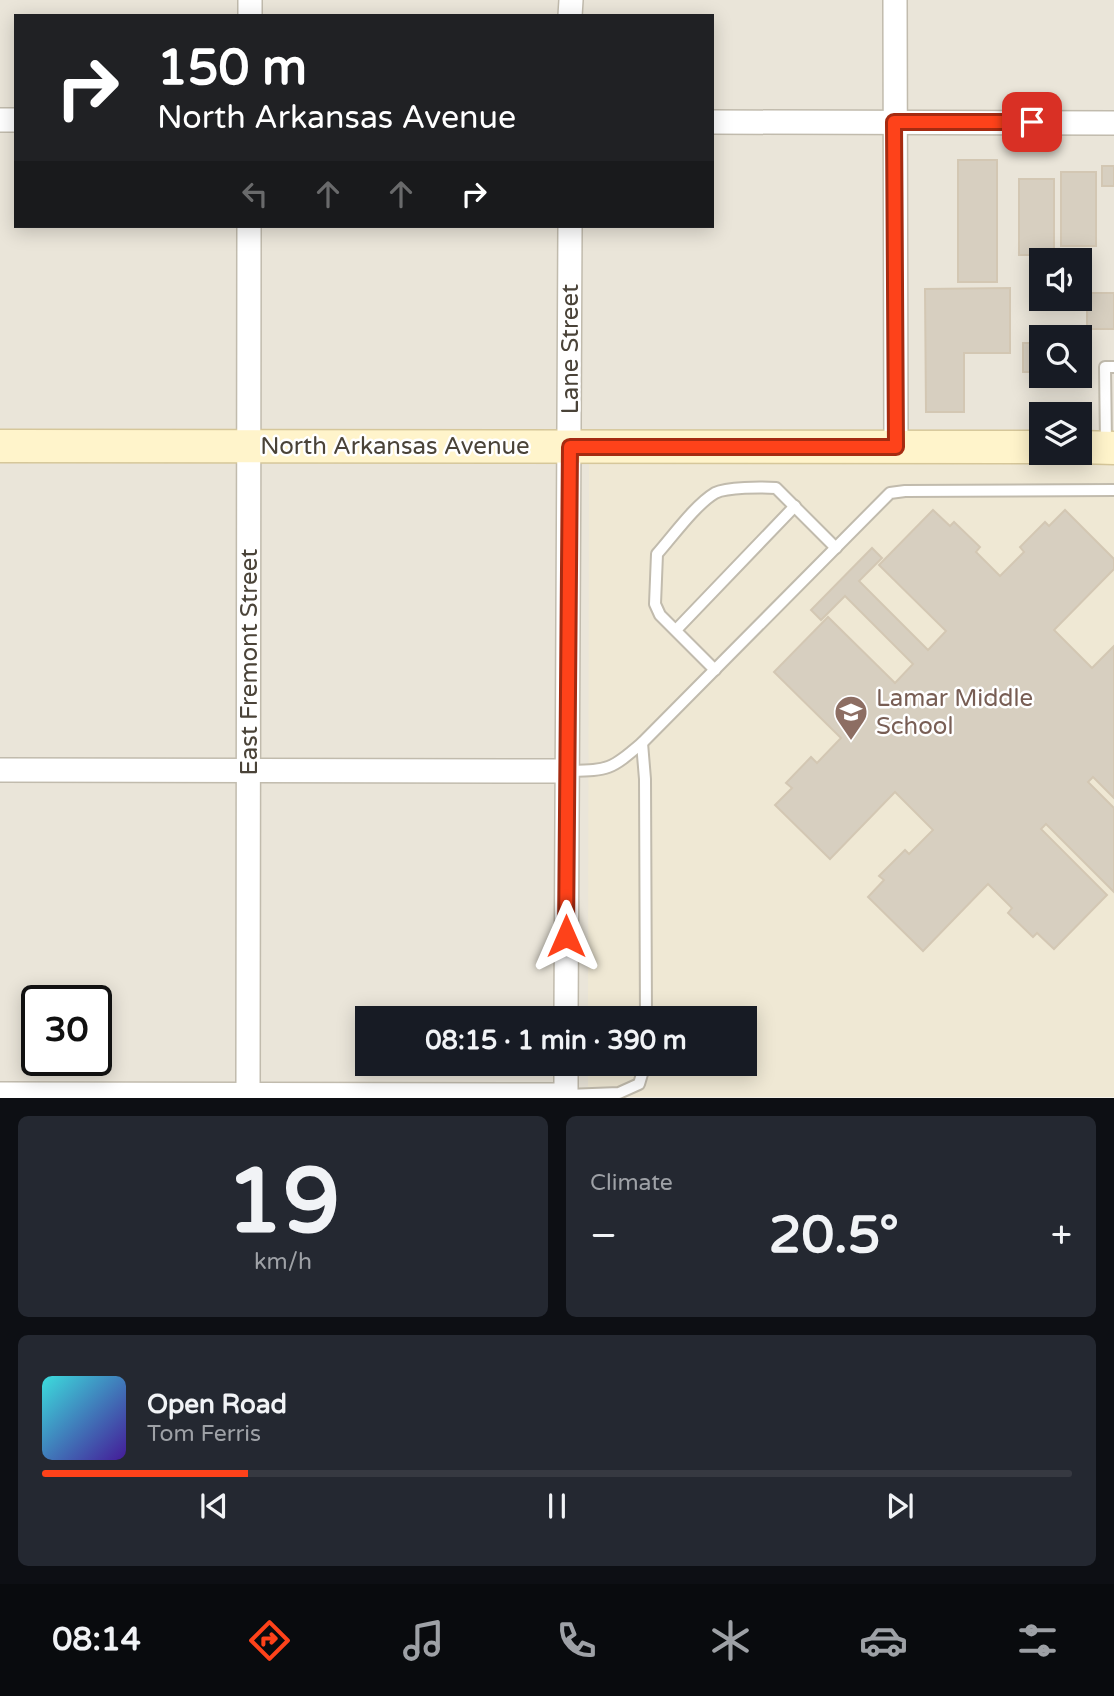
<!DOCTYPE html>
<html lang="en">
<head>
<meta charset="utf-8">
<style>
  :root { --surface:#171b24; --page:#242831; --text:#f1f3f6; --muted:#9ea1a6; --line:#363941; --accent:#fe421a }
  body { margin:0; font-family:"Varela Round",sans-serif; background:var(--page); color:var(--text); height:100vh; display:flex; flex-direction:column; font-size:26px; white-space:nowrap }
  * { box-sizing:border-box; margin:0 }
  p { font-size:23px; color:var(--muted) }
  .icon { flex:none; width:38px; height:38px; fill:none; stroke:currentColor; stroke-width:2; stroke-linecap:round; stroke-linejoin:round }
  .map { position:relative; height:1098px; overflow:hidden }
  .details { display:flex; flex-direction:column; gap:18px; padding:18px; background:#0d0f14; flex:1 }
  .details>* { flex:none }
  .top-card { position:absolute; left:14px; top:14px; width:700px; height:214px; border-radius:0px; box-shadow:0 4px 18px #0003; background:#202124; color:#fff; overflow:hidden }
  .controls { position:absolute; left:1029px; top:248px; display:grid; gap:14px }
  .controls a { display:grid; place-items:center; width:63px; height:63px; border-radius:0px; background:var(--surface); box-shadow:0 4px 18px #0003; font-size:35px }
  .speed { position:absolute; left:21px; top:985px; display:flex; gap:14px; font-size:35px; font-weight:700; text-align:center }
  .speed>* { display:grid; place-content:center; width:91px; height:91px; border-radius:50%; background:var(--surface); box-shadow:0 4px 18px #0003; line-height:1 }
  .speed .limit { border:4px solid #111; border-radius:10px; background:#fff; color:#111 }
  .pin { position:absolute; display:grid; place-items:center; width:60px; height:60px; color:#fff; margin:-30px; border-radius:14px; box-shadow:0 4px 10px #0006 }
  .me { position:absolute; width:77px; margin:-38px; rotate:0deg; stroke-linejoin:round; filter:drop-shadow(0 0 5px #0008) }
  .turn { display:flex; align-items:center; gap:24px; height:147px; padding:0 28px; font-size:32px }
  .turn .icon { width:91px; height:91px; stroke-width:2.5 }
  .turn b { display:block; font-size:49px; line-height:60px }
  .lanes { display:flex; align-items:center; height:66px; padding:0 28px; background:#0003; justify-content:center; gap:35px; direction:ltr }
  .lanes .off { opacity:.35 }
  .big { font-size:52px; font-weight:700; line-height:1.1 }
  .details .widget { flex:1; display:flex; flex-direction:column; justify-content:center; gap:10px; min-width:0; padding:0 24px; border-radius:10px; background:var(--page) }
  .details .dial { align-items:center; gap:0 }
  .dial b { font-size:91px; line-height:1 }
  .song { display:flex; align-items:center; gap:21px }
  .cover { width:84px; height:84px; border-radius:10px; background:linear-gradient(135deg,hsl(180 70% 55%),hsl(260 70% 35%)) }
  .played { height:7px; border-radius:4px; background:linear-gradient(90deg,var(--accent) 20%,var(--line) 20%) }
  .keys { display:flex; justify-content:space-around; direction:ltr }
  .heat { display:flex; justify-content:space-between; align-items:center; font-size:38px; direction:ltr }
  .details .tiles { flex:1; display:grid; gap:18px; grid-template-columns:1fr 1fr }
  .widget:last-child { grid-column:span 2 }
  .trip { position:absolute; left:355px; top:1006px; width:402px; height:70px; border-radius:0px; background:var(--surface); box-shadow:0 4px 18px #0003; font-weight:700; line-height:70px; text-align:center }
  .dock { display:flex; height:112px; justify-content:space-around; align-items:center; background:#090b0e; color:var(--muted) }
  .dock .icon { width:49px; height:49px }
  .dock .current { color:var(--accent) }
  .dock b { font-size:32px; color:var(--text) }
  .map>svg:first-child { display:block }
  .residential { fill:#eae5d9; fill-rule:evenodd }
  .education { fill:#efe8d4 }
  .building { fill:#d7cfc0; stroke:#d3c7b3; stroke-width:2 }
  .lines { fill:none; stroke-linecap:round; stroke-linejoin:round }
  .lane-casing { stroke:#c1bbad; stroke-width:14 }
  .street-casing { stroke:#c1bbad; stroke-width:26 }
  .secondary-casing { stroke:#d6c79a; stroke-width:35 }
  .lane { stroke:#fff; stroke-width:10 }
  .street { stroke:#fff; stroke-width:23 }
  .secondary { stroke:#fff4cb; stroke-width:32 }
  .route-casing { stroke:#a52b11; stroke-width:18 }
  .route { stroke:#fe421a; stroke-width:12 }
  .labels { text-anchor:middle; stroke-width:5; stroke-linejoin:round; paint-order:stroke }
  .street-label { font-size:24px; fill:#4a4338; stroke:#fff }
  .education-label { font-size:24px; fill:#785e54; stroke:#fff; text-anchor:start }
</style>
</head>
<body>
<div class="map">
<svg width="1114" height="1098" viewBox="0 0 1114 1098">
  <rect width="100%" height="100%" fill="#f5f2eb"/>
  <path class="residential" d="M0,0H1114V1097L0,1098ZM16,16H712V226H16ZM1041,261H1080V299H1041ZM1041,338H1080V376H1041ZM1041,415H1080V453H1041ZM37,1001H96V1060H37ZM368,1018H746V1064H368Z"/>
  <path class="education" d="M589,462L1114,465V1097H588V1064H746V1018H588Z"/>
  <g class="building">
    <rect x="958" y="160" width="39" height="122"/>
    <rect x="1102" y="166" width="12" height="20"/>
    <rect x="1061" y="172" width="35" height="74"/>
    <rect x="1019" y="179" width="35" height="76"/>
    <path d="M1010,288V353H964V412H926L925,289Z"/>
    <rect x="1087" y="293" width="27" height="36"/>
    <rect x="1023" y="343" width="18" height="29"/>
    <path d="M933,510L950,526L954,522L980,547L976,552L1000,576L1024,552L1020,547L1045,522L1049,526L1065,510L1114,559V569L1054,630L1092,668L1114,646V798L1093,777L1088,782L1114,808V892L1046,824L1041,829L1107,895L1054,949L1037,933L1033,937L1008,913L1012,908L988,884L923,951L868,897L884,880L879,876L905,850L909,854L933,830L895,792L830,859L775,805L792,788L786,783L811,757L817,763L841,738L774,672L828,617L895,683L913,664L845,596L821,620L811,610L872,548L882,558L859,581L928,650L946,631L879,565Z"/>
  </g>
  <g class="lines">
    <defs>
      <g id="lane">
        <path d="M1106,445L1105,367H1114"/>
        <path d="M676,630L795,506"/>
        <path d="M715,670L660,615L655,604L657,554C673,536 695,505 715,493C727,487 762,487 776,488L836,548"/>
        <path d="M642,743L645,779L646,1018"/>
        <path d="M566,771C609,770 609,771 642,743L890,493L905,491L1114,490"/>
        <path d="M566,1095L619,1093L639,1084L645,1064"/>
      </g>
      <g id="street">
        <path d="M895,0L896,447"/>
        <path d="M250,16V0"/>
        <path d="M570,16L571,0"/>
        <path d="M0,120H16"/>
        <path d="M712,122L1114,123"/>
        <path d="M0,770L566,771"/>
        <path d="M566,1018L570,226"/>
        <path d="M566,1064V1098"/>
        <path d="M0,1094L566,1095"/>
        <path d="M248,1098L249,226"/>
      </g>
      <g id="secondary">
        <path d="M0,446L1041,447"/>
        <path d="M1080,447L1114,448"/>
      </g>
    </defs>
    <use href="#lane" class="lane-casing"/>
    <use href="#street" class="street-casing"/>
    <use href="#secondary" class="secondary-casing"/>
    <use href="#lane" class="lane"/>
    <use href="#street" class="street"/>
    <use href="#secondary" class="secondary"/>
  </g>
  <g class="lines">
    <defs>
      <path id="route" d="M566,936L570,447H896L894,122H1032"/>
    </defs>
    <use href="#route" class="route-casing"/>
    <use href="#route" class="route"/>
  </g>
  <defs>
    <symbol id="school-pin" viewBox="-11 -11 22 30"><path d="M0 17L-7.5 6A9.5 9.5 0 1 1 7.5 6Z" fill="#8d6e63" stroke="#fff"/><path d="M0-5L7-2L0 1L-7-2ZM-4 1L0 2.5L4 1V4Q0 6-4 4Z" fill="#fff"/></symbol>
  </defs>
  <g fill-rule="evenodd">
    <use href="#school-pin" x="832" y="693" width="38" height="52"/>
  </g>
  <g class="labels">
    <g class="street-label">
      <text transform="translate(570 349) rotate(-90)" y="8">Lane Street</text>
      <text x="395" y="454">North Arkansas Avenue</text>
      <text transform="translate(249 662) rotate(-90)" y="8">East Fremont Street</text>
    </g>
    <g class="education-label">
      <text x="876" y="706">Lamar Middle<tspan x="876" dy="28">School</tspan></text>
    </g>
  </g>
</svg>
<div class="controls">
<a><svg class="icon" aria-label="sound" viewBox="0 0 24 24"><path d="M4 9h4l5-4v14l-5-4H4zM17 9q2 3 0 6"/></svg></a>
<a><svg class="icon" aria-label="search" viewBox="0 0 24 24"><circle cx="10" cy="10" r="6"/><path d="M15 15l6 6"/></svg></a>
<a><svg class="icon" aria-label="layers" viewBox="0 0 24 24"><path d="M12 4l9 5-9 5-9-5zM3 14l9 5 9-5"/></svg></a>
</div>
<div class="speed"><div class="limit">30</div></div>
<div class="pin" style="left:1032px;top:122px;background:#d93025"><svg class="icon" aria-label="arrive" viewBox="0 0 24 24"><path d="M6 21V4h12l-3 4 3 4H6"/></svg></div>
<svg class="me" style="left:566px;top:936px" viewBox="-20 -20 40 40"><path d="M0-17L14 15 0 8-14 15z" fill="#fe421a" stroke="#fff" stroke-width="4"/></svg>
<div class="trip">08:15 · 1 min · 390 m</div>
<div class="top-card">
<div class="turn"><svg class="icon" aria-label="right" viewBox="0 0 24 24"><path d="M7 20v-9h11M14 6l5 5-5 5"/></svg><div><b>150 m</b>North Arkansas Avenue</div></div>
<div class="lanes"><svg class="icon off" aria-label="left" viewBox="0 0 24 24"><path d="M17 20v-9H6M10 6l-5 5 5 5"/></svg><svg class="icon off" aria-label="ahead" viewBox="0 0 24 24"><path d="M12 20V5M6 11l6-6 6 6"/></svg><svg class="icon off" aria-label="ahead" viewBox="0 0 24 24"><path d="M12 20V5M6 11l6-6 6 6"/></svg><svg class="icon" aria-label="right" viewBox="0 0 24 24"><path d="M7 20v-9h11M14 6l5 5-5 5"/></svg></div>
</div>
</div>
<section class="details">
<div class="tiles">
<div class="widget dial"><b>19</b><p>km/h</p></div>
<div class="widget"><p>Climate</p>
<div class="heat"><a>−</a><b class="big">20.5°</b><a>+</a></div>
</div>
<div class="widget">
<div class="song"><i class="cover"></i><div><b>Open Road</b><p>Tom Ferris</p></div></div>
<div class="played"></div>
<div class="keys"><svg class="icon" aria-label="previous" viewBox="0 0 24 24"><path d="M18 5L8 12l10 7zM5 5v14"/></svg><svg class="icon" aria-label="pause" viewBox="0 0 24 24"><path d="M8 5v14M16 5v14"/></svg><svg class="icon" aria-label="next" viewBox="0 0 24 24"><path d="M6 5l10 7-10 7zM19 5v14"/></svg></div>
</div>
</div>
</section>
<nav class="dock">
<b>08:14</b>
<svg class="icon current" aria-label="directions" viewBox="0 0 24 24"><path d="M12 3l9 9-9 9-9-9zM9 14v-3h6M13 9l2 2-2 2"/></svg>
<svg class="icon" aria-label="music" viewBox="0 0 24 24"><path d="M9 18V5l10-2v13"/><circle cx="6" cy="18" r="3"/><circle cx="16" cy="16" r="3"/></svg>
<svg class="icon" aria-label="phone" viewBox="0 0 24 24"><path d="M5 4h4l2 5-3 2q2 4 5 5l2-3 5 2v4C11 20 4 13 5 4z"/></svg>
<svg class="icon" aria-label="climate" viewBox="0 0 24 24"><path d="M12 3v18M4 7l16 10M4 17L20 7"/></svg>
<svg class="icon" aria-label="car" viewBox="0 0 24 24"><path d="M5 17H2v-5l4-1 3-4h7l3 4 3 1v5h-3M9 17h6M6 11h13"/><circle cx="7" cy="17" r="2"/><circle cx="17" cy="17" r="2"/></svg>
<svg class="icon" aria-label="filters" viewBox="0 0 24 24"><path d="M4 7h16M4 17h16"/><circle cx="9" cy="7" r="2"/><circle cx="15" cy="17" r="2"/></svg>
</nav>
</body>
</html>
